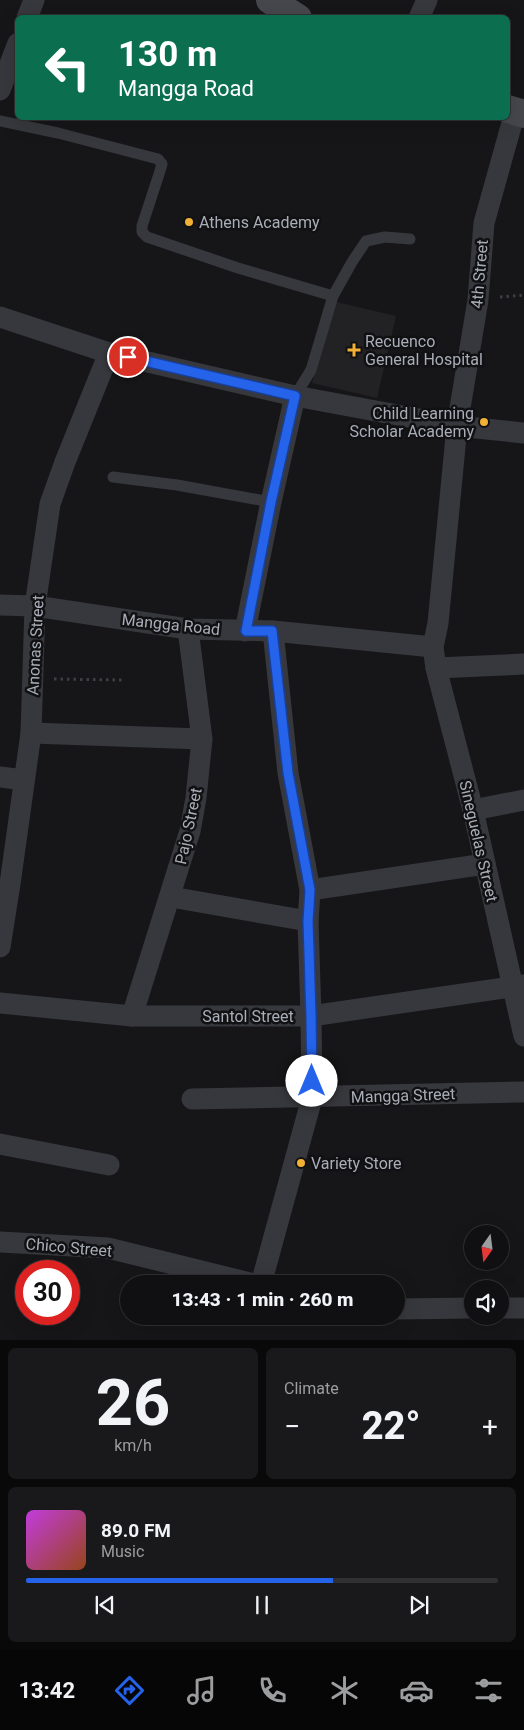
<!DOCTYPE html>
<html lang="en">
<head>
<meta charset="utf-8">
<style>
  :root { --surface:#101012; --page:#19191b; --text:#f1f3f6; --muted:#9c9d9f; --line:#303032; --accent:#2563eb }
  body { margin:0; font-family:Roboto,sans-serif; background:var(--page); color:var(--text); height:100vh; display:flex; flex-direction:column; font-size:19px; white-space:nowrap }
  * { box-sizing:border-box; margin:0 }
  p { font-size:16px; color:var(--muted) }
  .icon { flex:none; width:28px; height:28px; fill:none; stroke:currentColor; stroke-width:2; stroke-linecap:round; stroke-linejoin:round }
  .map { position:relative; height:1340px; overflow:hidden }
  .panel { display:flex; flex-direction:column; gap:8px; padding:8px; background:#09090a; flex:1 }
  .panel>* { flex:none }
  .banner { position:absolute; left:15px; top:15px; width:495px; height:105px; border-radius:8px; box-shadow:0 5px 20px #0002,0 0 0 1px var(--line); background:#0b6e4f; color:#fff; overflow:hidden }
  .needle { width:32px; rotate:194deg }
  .controls { position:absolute; left:464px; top:1225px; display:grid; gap:10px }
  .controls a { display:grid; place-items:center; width:45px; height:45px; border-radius:50%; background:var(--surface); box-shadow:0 5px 20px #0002,0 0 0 1px var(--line); font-size:25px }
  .speed { position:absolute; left:15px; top:1260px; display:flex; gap:10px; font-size:25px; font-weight:700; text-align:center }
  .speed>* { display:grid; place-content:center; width:65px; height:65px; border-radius:50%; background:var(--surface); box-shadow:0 5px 20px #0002,0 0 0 1px var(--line); line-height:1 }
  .speed .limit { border:8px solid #d22; background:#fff; color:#111 }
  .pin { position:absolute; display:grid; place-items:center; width:42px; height:42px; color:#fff; margin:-21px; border:2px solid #fff; border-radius:50%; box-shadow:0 1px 5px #0007 }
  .me { position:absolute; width:55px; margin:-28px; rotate:0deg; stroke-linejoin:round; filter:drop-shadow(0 0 4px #0008) }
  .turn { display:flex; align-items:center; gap:18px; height:105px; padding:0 20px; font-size:22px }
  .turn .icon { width:65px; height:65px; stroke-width:2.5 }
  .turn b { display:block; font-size:35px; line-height:42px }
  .big { font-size:38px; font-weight:800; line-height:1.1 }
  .panel .widget { flex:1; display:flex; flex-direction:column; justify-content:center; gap:8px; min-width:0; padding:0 18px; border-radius:8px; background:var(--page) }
  .panel .dial { align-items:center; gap:0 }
  .dial b { font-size:65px; line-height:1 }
  .song { display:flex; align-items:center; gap:15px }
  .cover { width:60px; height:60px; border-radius:8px; background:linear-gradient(135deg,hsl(290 70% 55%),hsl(20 70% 35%)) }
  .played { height:5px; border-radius:2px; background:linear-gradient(90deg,var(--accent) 65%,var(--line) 65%) }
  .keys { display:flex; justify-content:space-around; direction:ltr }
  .heat { display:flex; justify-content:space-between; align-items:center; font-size:28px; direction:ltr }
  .panel .tiles { flex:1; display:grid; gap:8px; grid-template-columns:1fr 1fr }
  .widget:last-child { grid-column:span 2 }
  .trip { position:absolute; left:120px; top:1275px; width:285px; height:50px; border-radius:25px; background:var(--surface); box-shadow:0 5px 20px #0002,0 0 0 1px var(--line); font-weight:800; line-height:50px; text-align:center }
  .tab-bar { display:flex; height:80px; justify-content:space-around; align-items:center; background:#060607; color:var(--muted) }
  .tab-bar .icon { width:35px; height:35px }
  .tab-bar .current { color:var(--accent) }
  .tab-bar b { font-size:22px; color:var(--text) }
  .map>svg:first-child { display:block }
  .built { fill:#222225 }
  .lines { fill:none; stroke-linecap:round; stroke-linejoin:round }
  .path { stroke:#3d3f44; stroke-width:3; stroke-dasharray:2.5 4; stroke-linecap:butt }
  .lane { stroke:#37383d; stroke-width:11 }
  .street { stroke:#37383d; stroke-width:21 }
  .secondary { stroke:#45474d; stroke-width:28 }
  .route-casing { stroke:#184099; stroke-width:12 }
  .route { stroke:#2563eb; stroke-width:9 }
  .poi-dot { fill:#f2b134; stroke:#111113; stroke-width:2 }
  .labels { text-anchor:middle; stroke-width:5; stroke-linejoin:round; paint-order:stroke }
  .poi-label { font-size:16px; fill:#a8adb8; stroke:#111113; text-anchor:start }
  .street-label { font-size:16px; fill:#a8adb8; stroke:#111113 }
</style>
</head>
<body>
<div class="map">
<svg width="524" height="1340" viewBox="0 0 524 1340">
  <rect width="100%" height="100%" fill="#161618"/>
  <path class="built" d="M332,301L396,316L377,398L312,383Z"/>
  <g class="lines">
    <g class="path">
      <path d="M500,297L524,295"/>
      <path d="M54,679L123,680"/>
    </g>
    <g class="lane">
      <path d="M0,121L58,133L158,159L162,164L160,171L142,226V232L147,237L238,268L333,296L311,370L295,396"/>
      <path d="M333,296L352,262L366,241L385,237L410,239"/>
      <path d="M113,477L177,485L271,502"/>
    </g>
    <g class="street">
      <path d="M27,18L34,0"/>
      <path d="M419,18L427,0"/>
      <path d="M0,90L18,43"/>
      <path d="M515,112L484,223L478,300L457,426L438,623L433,647L436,668L473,810L524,1036"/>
      <path d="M0,317L109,353L295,396L457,426L524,433"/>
      <path d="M0,605L35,606L188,629L273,631L433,647"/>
      <path d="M245,631L271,502L295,396"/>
      <path d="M436,668L524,664"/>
      <path d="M31,733L202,739"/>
      <path d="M0,777L24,780"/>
      <path d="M473,810L524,800"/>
      <path d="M310,890L485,864"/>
      <path d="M171,897L308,921"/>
      <path d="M0,947L10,884L31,733L35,606L50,504L65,462L109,353"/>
      <path d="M0,1003L132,1016H311L524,985"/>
      <path d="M132,1016L190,831L196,798L202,739L188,629"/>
      <path d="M192,1099L524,1092"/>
      <path d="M0,1144L109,1165"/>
      <path d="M0,1242L108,1248L254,1284"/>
      <path d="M261,1284L312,1098L311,1016L308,921L310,890L288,773L273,631"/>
      <path d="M500,1308H524"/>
      <path d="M396,1309L472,1308"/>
    </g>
    <g class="secondary">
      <path d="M270,0L298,18"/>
      <path d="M508,109L524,114"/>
    </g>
  </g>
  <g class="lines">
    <defs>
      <path id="route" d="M128,357L295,396L271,502L246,631H272L288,773L310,890L308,921L311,1016L312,1081"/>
    </defs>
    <use href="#route" class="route-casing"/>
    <use href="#route" class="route"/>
  </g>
  <g class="poi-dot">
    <circle cx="189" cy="222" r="5"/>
    <path d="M351.5 342.5h5v5h5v5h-5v5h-5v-5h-5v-5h5z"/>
    <circle cx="484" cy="422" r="5"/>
    <circle cx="301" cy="1163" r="5"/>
  </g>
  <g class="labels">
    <g class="poi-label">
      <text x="199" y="228">Athens Academy</text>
      <text x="365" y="347">Recuenco<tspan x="365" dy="18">General Hospital</tspan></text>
      <text x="474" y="419" text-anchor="end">Child Learning<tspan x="474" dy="18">Scholar Academy</tspan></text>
      <text x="311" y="1169">Variety Store</text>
    </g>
    <g class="street-label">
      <text transform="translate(479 274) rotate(-85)" y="6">4th Street</text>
      <text transform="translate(171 624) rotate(6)" y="6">Mangga Road</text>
      <text transform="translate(35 645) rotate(-87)" y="6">Anonas Street</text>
      <text transform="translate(188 826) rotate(-78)" y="6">Pajo Street</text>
      <text transform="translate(479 841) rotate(77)" y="6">Sineguelas Street</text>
      <text x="248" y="1022">Santol Street</text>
      <text transform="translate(403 1095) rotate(-2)" y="6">Mangga Street</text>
      <text transform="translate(69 1247) rotate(5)" y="6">Chico Street</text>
    </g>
  </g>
</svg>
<div class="controls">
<a><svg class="needle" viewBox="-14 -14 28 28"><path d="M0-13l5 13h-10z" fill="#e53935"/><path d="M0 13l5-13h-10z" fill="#9c9d9f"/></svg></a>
<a><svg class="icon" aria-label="sound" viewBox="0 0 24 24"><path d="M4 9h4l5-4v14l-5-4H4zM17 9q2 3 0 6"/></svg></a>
</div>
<div class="speed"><div class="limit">30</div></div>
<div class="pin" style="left:128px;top:357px;background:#d93025"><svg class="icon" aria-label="arrive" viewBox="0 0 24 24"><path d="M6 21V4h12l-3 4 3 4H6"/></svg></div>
<svg class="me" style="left:312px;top:1081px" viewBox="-20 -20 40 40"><circle r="19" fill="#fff"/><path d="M0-13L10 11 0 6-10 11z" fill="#2563eb"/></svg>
<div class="trip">13:43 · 1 min · 260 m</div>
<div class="banner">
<div class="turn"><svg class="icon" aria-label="left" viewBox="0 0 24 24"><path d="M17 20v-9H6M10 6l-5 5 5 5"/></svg><div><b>130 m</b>Mangga Road</div></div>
</div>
</div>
<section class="panel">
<div class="tiles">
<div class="widget dial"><b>26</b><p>km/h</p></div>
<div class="widget"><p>Climate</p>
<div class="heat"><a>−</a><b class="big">22°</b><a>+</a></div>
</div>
<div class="widget">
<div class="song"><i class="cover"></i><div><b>89.0 FM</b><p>Music</p></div></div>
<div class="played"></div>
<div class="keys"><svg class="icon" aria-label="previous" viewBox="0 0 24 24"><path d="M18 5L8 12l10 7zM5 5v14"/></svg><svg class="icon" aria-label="pause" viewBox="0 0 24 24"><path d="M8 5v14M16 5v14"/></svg><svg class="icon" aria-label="next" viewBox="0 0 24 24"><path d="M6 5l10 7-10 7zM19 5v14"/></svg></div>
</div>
</div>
</section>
<nav class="tab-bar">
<b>13:42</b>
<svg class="icon current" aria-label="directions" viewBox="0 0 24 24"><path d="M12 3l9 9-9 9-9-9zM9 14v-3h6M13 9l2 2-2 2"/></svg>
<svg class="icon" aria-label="music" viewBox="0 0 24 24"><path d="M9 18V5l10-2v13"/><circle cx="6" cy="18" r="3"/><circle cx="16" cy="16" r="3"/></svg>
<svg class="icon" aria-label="phone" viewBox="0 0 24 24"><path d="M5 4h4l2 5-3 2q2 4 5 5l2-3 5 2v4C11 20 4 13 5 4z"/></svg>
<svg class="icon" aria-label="climate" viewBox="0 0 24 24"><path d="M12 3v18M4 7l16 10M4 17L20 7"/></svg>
<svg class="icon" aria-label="car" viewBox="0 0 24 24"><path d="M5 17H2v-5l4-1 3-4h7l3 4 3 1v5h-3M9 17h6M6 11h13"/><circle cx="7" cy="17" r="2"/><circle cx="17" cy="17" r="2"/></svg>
<svg class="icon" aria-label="filters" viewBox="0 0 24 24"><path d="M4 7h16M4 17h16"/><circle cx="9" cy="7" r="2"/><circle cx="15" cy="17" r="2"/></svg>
</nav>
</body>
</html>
